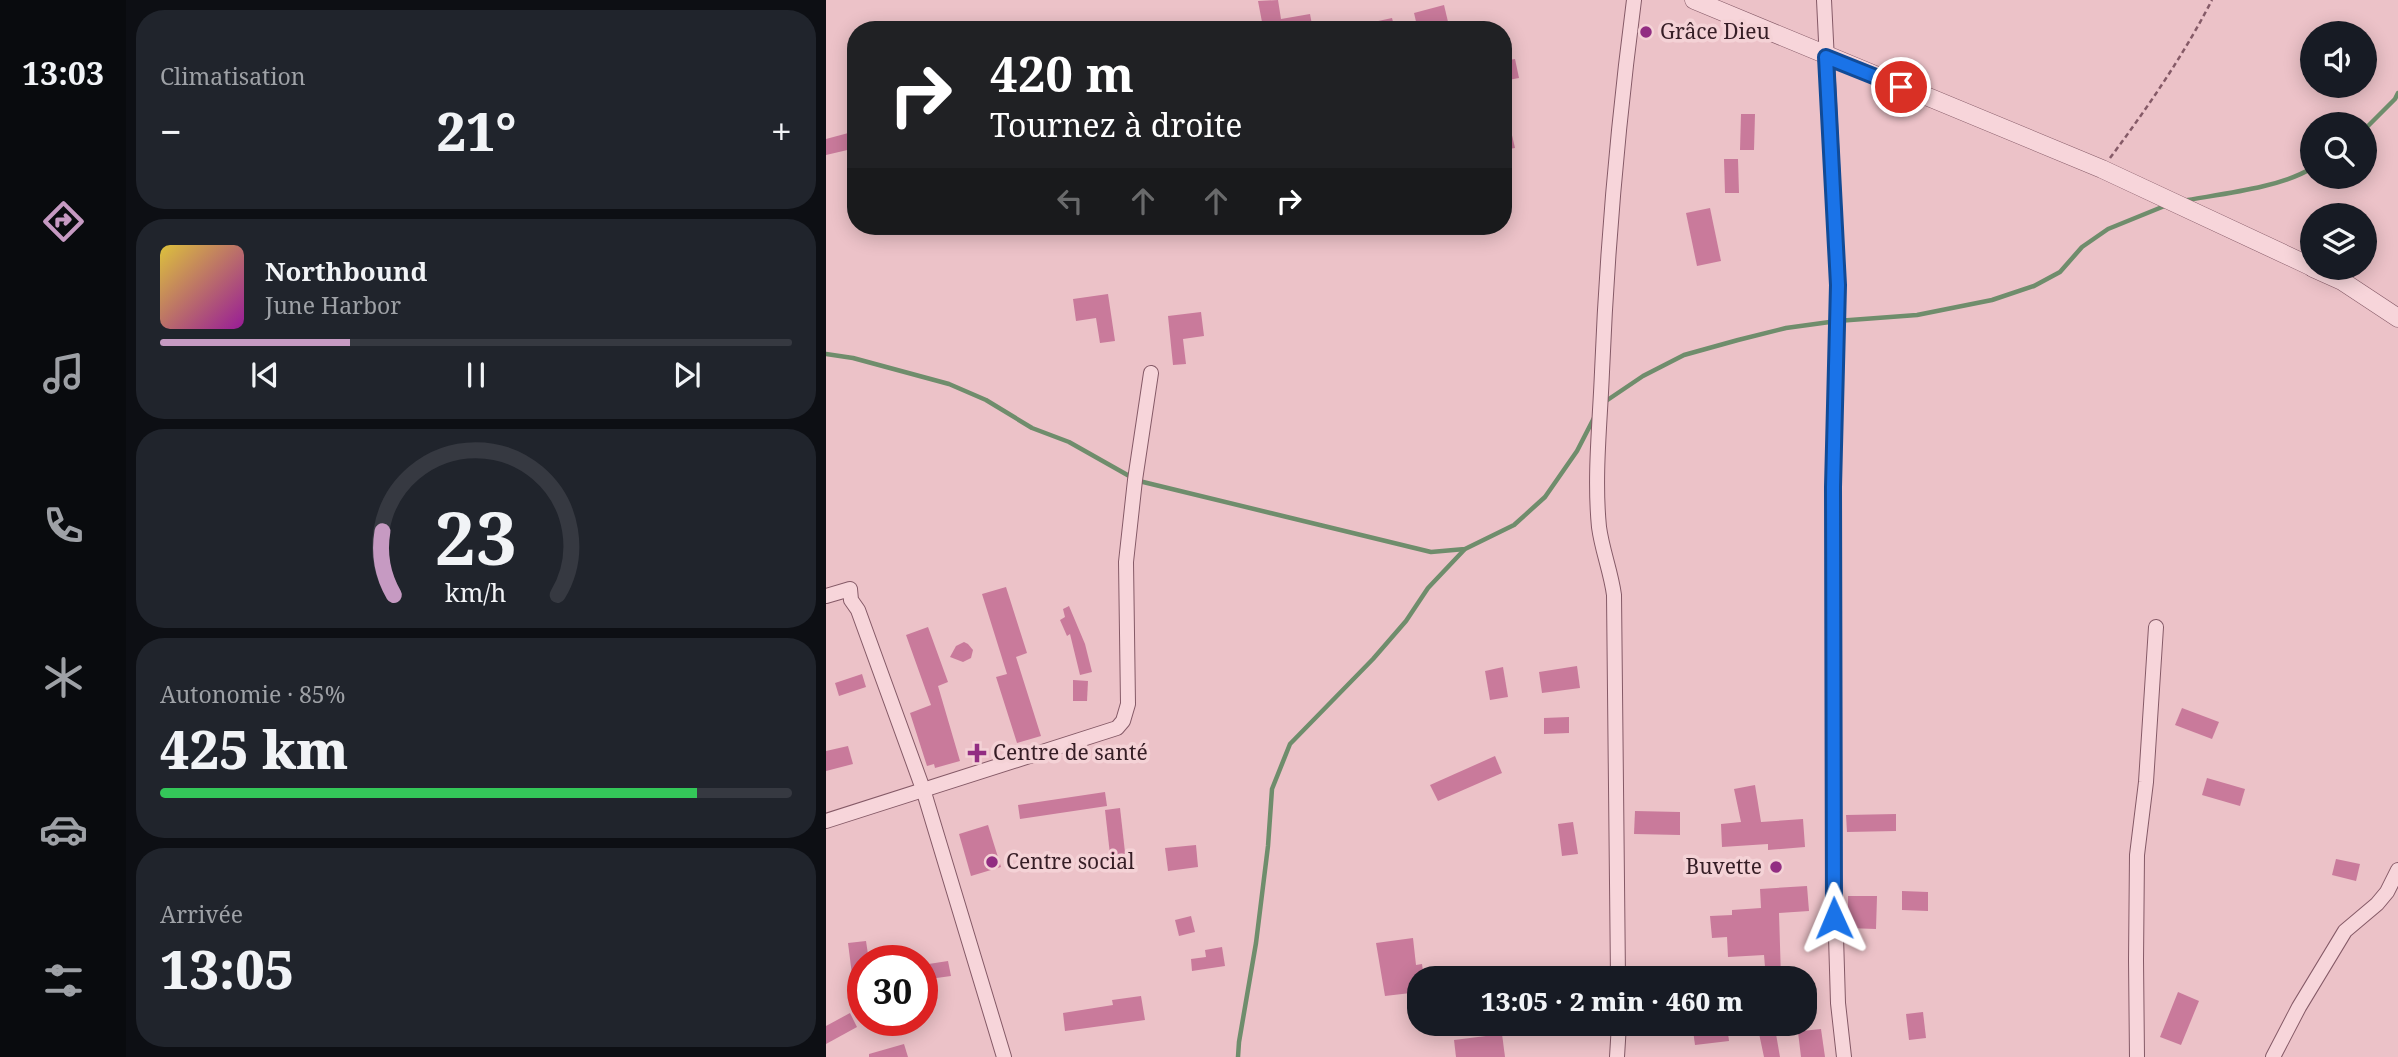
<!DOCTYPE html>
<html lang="fr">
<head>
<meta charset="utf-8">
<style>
  :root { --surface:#171b24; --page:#20242c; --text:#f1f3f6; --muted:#9ea1a6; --line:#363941; --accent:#c69ac2 }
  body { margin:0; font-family:"Noto Serif",serif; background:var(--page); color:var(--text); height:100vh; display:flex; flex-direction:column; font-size:26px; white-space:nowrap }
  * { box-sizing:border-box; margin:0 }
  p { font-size:23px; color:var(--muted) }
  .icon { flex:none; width:38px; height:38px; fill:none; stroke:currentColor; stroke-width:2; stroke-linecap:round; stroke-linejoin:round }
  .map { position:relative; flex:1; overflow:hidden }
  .panel { display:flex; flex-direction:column; gap:10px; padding:10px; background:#0d0f14; width:700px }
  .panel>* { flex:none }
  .top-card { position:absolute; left:21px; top:21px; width:665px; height:214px; border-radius:28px; box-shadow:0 4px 18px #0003; background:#202124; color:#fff; overflow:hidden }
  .tools { position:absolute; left:1474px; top:21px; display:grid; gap:14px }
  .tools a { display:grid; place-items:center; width:77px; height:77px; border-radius:50%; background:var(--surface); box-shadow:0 4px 18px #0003; font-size:35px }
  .speed { position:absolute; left:21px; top:945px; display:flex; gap:14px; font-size:35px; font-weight:700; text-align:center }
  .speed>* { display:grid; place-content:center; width:91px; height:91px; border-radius:50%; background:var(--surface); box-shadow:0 4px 18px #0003; line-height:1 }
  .speed .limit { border:10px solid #d22; background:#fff; color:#111 }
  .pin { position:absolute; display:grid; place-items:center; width:60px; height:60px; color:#fff; margin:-30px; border:4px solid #fff; border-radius:50%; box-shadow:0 2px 7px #0007 }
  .me { position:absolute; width:77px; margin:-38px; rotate:359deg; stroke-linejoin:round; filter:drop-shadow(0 0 5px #0008) }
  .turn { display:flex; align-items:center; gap:24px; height:147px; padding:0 28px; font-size:32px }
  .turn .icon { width:91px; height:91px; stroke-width:2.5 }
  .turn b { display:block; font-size:49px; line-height:60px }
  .lanes { display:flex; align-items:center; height:66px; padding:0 28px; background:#0003; justify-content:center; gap:35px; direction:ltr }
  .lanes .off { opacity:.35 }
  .big { font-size:52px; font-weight:800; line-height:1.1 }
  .panel .widget { flex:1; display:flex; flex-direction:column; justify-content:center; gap:10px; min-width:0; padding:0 24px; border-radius:28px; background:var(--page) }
  .panel .dial { align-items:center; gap:0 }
  .dial svg { height:182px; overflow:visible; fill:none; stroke:var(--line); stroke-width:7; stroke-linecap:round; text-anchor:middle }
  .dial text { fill:var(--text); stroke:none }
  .song { display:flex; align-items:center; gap:21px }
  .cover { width:84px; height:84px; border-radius:10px; background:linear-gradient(135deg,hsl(50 70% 55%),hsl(300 70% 35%)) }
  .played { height:7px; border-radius:4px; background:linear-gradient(90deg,var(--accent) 30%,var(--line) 30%) }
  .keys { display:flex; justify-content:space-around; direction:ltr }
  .heat { display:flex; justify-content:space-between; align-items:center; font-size:38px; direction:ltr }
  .charge { height:10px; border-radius:5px; background:linear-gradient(90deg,#34c759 85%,var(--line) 0) }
  .trip { position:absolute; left:581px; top:966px; width:410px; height:70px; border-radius:28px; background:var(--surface); box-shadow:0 4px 18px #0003; font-weight:800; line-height:70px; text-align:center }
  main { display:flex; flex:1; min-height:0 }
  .tabs { display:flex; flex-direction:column; width:126px; justify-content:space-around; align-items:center; background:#090b0e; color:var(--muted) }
  .tabs .icon { width:49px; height:49px }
  .tabs .current { color:var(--accent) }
  .tabs b { font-size:32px; color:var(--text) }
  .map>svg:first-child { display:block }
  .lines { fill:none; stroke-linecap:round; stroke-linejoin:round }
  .stream { stroke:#6f8d6c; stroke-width:4.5 }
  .building { fill:#c97a9b }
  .minor-casing { stroke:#855a67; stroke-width:16 }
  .tertiary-casing { stroke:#855a67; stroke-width:19 }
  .path { stroke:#855a67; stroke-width:2.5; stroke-dasharray:5 3.5; stroke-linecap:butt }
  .minor { stroke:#f7d5da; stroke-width:14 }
  .tertiary { stroke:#f7d5da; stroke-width:18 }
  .route-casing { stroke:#114b97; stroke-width:18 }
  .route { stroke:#1a73e8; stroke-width:12 }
  .poi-dot { fill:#922d82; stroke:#f4d2d6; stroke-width:2.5 }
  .labels { text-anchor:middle; stroke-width:7; stroke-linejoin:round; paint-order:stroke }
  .poi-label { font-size:21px; fill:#361e26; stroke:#f4d2d6; text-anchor:start }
</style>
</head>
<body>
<main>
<nav class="tabs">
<b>13:03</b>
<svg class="icon current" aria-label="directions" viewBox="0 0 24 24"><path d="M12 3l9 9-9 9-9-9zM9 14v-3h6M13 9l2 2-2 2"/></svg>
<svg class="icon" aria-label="music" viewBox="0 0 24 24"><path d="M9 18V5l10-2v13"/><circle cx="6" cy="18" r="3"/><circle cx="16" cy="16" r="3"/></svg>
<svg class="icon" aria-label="phone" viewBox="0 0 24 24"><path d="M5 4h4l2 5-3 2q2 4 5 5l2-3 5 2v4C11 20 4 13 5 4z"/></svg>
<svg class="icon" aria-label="climate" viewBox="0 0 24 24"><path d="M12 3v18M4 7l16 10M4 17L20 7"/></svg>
<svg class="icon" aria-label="car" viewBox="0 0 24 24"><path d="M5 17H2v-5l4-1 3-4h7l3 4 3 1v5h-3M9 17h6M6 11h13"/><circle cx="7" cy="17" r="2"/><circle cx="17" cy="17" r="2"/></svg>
<svg class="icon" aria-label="filters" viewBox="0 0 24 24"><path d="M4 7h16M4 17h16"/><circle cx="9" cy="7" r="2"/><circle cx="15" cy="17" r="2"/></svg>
</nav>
<section class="panel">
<div class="widget"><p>Climatisation</p>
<div class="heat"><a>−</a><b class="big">21°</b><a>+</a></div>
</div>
<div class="widget">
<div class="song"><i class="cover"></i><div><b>Northbound</b><p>June Harbor</p></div></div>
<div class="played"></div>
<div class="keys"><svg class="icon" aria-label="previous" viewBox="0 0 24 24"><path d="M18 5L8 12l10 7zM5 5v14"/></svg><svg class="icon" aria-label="pause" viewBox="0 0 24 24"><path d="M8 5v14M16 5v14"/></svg><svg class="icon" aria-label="next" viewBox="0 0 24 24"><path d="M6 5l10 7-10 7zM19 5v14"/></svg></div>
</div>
<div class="widget dial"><svg viewBox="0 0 100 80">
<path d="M14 69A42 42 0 1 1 86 69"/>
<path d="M14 69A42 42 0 0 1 9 41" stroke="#c69ac2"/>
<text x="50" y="56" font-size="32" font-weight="700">23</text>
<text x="50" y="72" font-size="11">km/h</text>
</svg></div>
<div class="widget"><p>Autonomie · 85%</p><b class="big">425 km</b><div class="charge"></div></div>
<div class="widget"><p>Arrivée</p><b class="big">13:05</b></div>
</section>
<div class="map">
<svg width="1572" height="1057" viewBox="0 0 1572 1057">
  <rect width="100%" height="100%" fill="#ecc2c8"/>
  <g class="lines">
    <g class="stream">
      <path d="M1538,130L1569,99L1572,93"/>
      <path d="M1356,201C1394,194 1454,188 1486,168"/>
      <path d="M0,354L27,358L123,384L160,400L206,428L243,442L305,477"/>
      <path d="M777,403L817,376L858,355L912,340L960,328L1011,321L1091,315L1166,300L1208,286L1234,272L1256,247L1282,229L1341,205"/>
      <path d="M313,481L605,552L639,549L688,525L719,497L751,451L769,416"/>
      <path d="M412,1057L413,1042L430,943L442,846L446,789L464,744L547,659L580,621L602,588L638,550"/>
    </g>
  </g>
  <g class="building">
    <path d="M452,0L455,19L484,14L487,30H426L425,24L436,22L432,1Z"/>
    <path d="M618,5L623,26L608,30H592L588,13Z"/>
    <path d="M566,18L569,30H535L534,25Z"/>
    <path d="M689,59L693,78L677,81V61Z"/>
    <path d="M915,114H929L928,150H914Z"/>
    <path d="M677,118H682L689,148L677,150Z"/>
    <path d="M26,132L30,148L0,155V139Z"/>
    <path d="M898,159H912L913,193H899Z"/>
    <path d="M884,208L895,261L871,266L860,213Z"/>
    <path d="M282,294L289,341L274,343L270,318L250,321L247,299Z"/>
    <path d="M375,312L378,336L357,339L360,364L347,365L342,316Z"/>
    <path d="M180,587L201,653L190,657L215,736L191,743L170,677L181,674L156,594Z"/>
    <path d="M243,606L259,644L266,672L254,675L244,634L241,636L234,620L239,617L237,609Z"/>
    <path d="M102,627L122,682L112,686L134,761L109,768L108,764L101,766L84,713L105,705L80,635Z"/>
    <path d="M138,642L142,644L147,650L145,658L137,662L124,657L130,646Z"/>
    <path d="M751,666L754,688L716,693L713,672Z"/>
    <path d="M677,667L682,697L664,700L659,671Z"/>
    <path d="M36,674L40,687L13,696L9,683Z"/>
    <path d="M247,680L262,681L261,701H247Z"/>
    <path d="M1356,708L1393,722L1386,739L1349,725Z"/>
    <path d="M743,717V733L718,734V718Z"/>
    <path d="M22,746L27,764L0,771V751Z"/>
    <path d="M669,756L676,773L612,801L604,785Z"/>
    <path d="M1381,778L1419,789L1414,806L1376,795Z"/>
    <path d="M929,785L935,822L977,819L979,847L942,850V844L896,847L895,824L915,822L908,789Z"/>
    <path d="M279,792L281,806L194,819L192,805Z"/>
    <path d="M294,808L301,870L286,872L279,810Z"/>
    <path d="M809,811L854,812V835L808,834Z"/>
    <path d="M1070,814V831L1021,832L1020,815Z"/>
    <path d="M747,822L752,854L736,856L732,824Z"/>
    <path d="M162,825L175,867L145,876L133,834Z"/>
    <path d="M370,845L372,867L342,871L339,848Z"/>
    <path d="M1510,859L1534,864L1530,881L1506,875Z"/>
    <path d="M981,886L983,911L953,913L955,978H940L938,955L902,957L901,937L886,938L884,916L906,915V910L935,908L934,889Z"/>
    <path d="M1076,891L1102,892V911L1076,910Z"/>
    <path d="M1022,896H1051L1050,929L1022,928Z"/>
    <path d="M365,916L369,932L353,936L349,920Z"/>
    <path d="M587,938L590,965L596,964L598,978H593V992L559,996L550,943Z"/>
    <path d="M40,941L43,961H37V1005L30,1006L22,943Z"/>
    <path d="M396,947L399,966L366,971L365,959L380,957L379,950Z"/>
    <path d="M122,961L125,976L96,980V965Z"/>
    <path d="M1352,992L1373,1001L1355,1045L1334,1037Z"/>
    <path d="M315,996L319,1020L239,1031L237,1013L287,1005L286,1000Z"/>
    <path d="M1097,1012L1100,1038L1083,1040L1080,1014Z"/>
    <path d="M24,1013L31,1027L0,1044V1026Z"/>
    <path d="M931,1024H976V1031L995,1029L999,1057H975L972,1032L974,1031L950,1034L954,1057H938Z"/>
    <path d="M901,1026L903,1041L869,1045L867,1030Z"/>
    <path d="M676,1034L679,1057H630L628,1040Z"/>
    <path d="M78,1044L82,1057H43V1054Z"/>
  </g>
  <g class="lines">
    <defs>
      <g id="minor">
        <path d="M998,0L1012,285L1007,487L1008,870L1012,1003L1018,1057"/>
        <path d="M0,596L24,589L25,600L32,610L97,789L178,1057"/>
        <path d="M0,821L291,728L297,721L302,704L300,562L309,480L325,373"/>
        <path d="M792,978L788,595C785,572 776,550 773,527C768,476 774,423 776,372C781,248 792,123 808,0"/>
        <path d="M791,1057L793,1024"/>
        <path d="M1311,1057L1310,960L1311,855L1320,782L1330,627"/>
        <path d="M1447,1057L1473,1007L1519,931L1551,904L1561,892L1572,870"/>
      </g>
      <g id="tertiary">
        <path d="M868,0L1276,169L1486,267"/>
        <path d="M1487,268L1516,281L1572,318"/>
      </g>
    </defs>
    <use href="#minor" class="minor-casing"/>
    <use href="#tertiary" class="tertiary-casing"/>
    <path class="path" d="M1284,158C1322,107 1357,56 1386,0"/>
    <use href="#minor" class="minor"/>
    <use href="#tertiary" class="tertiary"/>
  </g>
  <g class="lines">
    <defs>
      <path id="route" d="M1008,918L1007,487L1012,285L1000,57L1075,87"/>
    </defs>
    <use href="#route" class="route-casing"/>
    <use href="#route" class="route"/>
  </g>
  <g class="poi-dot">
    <circle cx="820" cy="32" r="7"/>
    <path d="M147.5 742.5h7v7h7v7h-7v7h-7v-7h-7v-7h7z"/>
    <circle cx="166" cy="862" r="7"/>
    <circle cx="950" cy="867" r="7"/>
  </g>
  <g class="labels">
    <g class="poi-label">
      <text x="834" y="39">Grâce Dieu</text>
      <text x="167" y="760">Centre de santé</text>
      <text x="180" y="869">Centre social</text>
      <text x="936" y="874" text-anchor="end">Buvette</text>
    </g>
  </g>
</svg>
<div class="tools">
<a><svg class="icon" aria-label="sound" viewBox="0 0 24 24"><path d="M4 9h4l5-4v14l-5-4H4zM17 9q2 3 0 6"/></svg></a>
<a><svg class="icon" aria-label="search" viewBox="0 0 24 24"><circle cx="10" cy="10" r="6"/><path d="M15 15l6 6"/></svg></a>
<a><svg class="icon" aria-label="layers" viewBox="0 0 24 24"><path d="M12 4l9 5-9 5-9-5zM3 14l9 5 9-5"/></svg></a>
</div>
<div class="speed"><div class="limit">30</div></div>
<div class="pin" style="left:1075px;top:87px;background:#d93025"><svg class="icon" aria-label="arrive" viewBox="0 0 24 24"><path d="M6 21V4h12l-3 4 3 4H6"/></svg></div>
<svg class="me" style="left:1008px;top:918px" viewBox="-20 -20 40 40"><path d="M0-17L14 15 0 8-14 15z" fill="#1a73e8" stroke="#fff" stroke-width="4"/></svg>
<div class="trip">13:05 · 2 min · 460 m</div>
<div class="top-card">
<div class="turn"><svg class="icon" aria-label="right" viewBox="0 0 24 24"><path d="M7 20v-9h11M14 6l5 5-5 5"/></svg><div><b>420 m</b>Tournez à droite</div></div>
<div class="lanes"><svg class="icon off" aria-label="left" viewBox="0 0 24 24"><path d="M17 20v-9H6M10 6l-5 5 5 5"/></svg><svg class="icon off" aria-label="ahead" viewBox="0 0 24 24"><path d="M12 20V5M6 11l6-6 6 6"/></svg><svg class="icon off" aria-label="ahead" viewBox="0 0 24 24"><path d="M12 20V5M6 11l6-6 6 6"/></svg><svg class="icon" aria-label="right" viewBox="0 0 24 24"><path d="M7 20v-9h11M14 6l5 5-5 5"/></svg></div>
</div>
</div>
</main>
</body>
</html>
